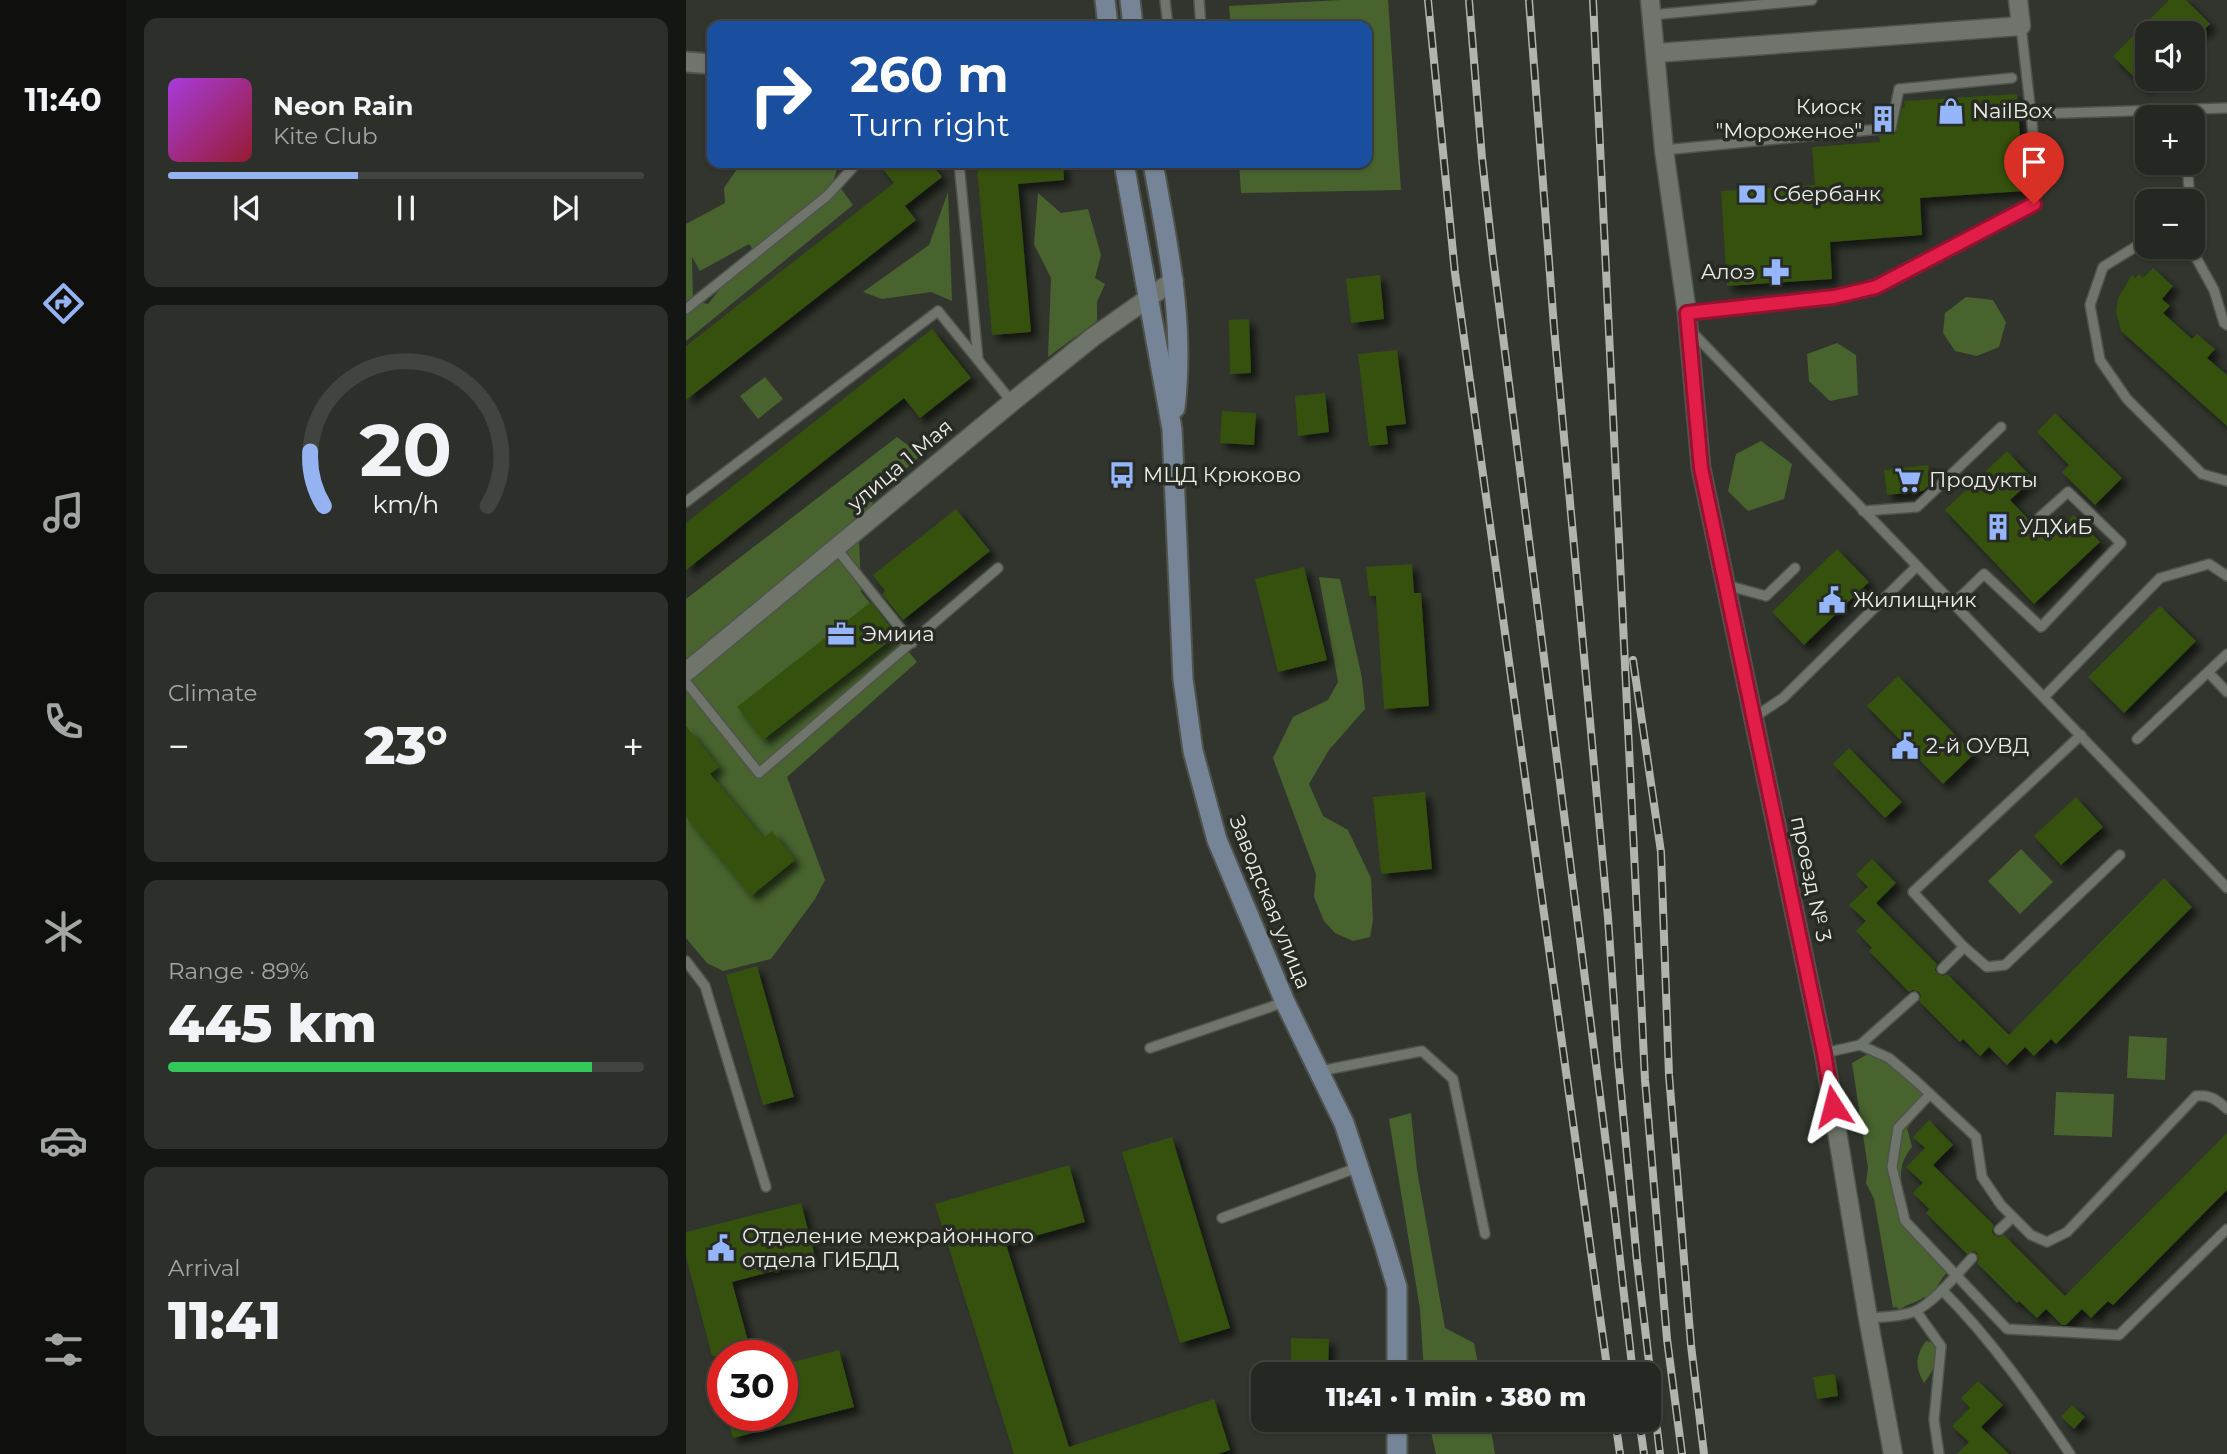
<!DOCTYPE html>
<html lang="en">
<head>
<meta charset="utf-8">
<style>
  :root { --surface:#252822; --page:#2d302a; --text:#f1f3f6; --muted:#a3a6a5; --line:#424440; --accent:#95b2f1 }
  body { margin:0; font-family:Montserrat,sans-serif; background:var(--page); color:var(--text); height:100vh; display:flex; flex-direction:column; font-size:26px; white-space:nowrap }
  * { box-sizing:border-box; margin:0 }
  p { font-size:23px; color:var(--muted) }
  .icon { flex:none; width:38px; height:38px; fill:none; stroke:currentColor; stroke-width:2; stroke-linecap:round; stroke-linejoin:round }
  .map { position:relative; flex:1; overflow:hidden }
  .details { display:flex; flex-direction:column; gap:18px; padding:18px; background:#141613; width:560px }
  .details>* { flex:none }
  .top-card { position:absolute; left:21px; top:21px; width:665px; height:147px; border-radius:14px; box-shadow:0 2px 5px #0004,0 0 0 2px var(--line); background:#1a4fa0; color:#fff; overflow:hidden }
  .controls { position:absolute; left:1449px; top:21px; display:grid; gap:14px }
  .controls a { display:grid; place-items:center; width:70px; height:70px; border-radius:14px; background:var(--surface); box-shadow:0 2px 5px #0004,0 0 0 2px var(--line); font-size:35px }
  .speed { position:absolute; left:21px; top:1340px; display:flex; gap:14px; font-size:35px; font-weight:700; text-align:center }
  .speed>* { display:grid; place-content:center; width:91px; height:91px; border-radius:50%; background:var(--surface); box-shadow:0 2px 5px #0004,0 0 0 2px var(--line); line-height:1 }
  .speed .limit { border:10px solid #d22; background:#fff; color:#111 }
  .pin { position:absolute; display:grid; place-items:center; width:60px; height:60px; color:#fff; margin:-72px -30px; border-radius:50% 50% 50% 0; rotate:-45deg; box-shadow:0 0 7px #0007 }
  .pin .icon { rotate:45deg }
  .me { position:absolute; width:77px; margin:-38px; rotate:351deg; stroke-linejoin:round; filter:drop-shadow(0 0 5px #0008) }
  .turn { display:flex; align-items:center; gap:24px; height:147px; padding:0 28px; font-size:32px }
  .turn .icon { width:91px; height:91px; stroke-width:2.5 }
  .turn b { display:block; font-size:49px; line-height:60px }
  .big { font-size:52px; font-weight:800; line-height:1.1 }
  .details .widget { flex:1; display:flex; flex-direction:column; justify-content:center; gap:10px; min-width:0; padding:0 24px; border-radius:14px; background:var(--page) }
  .details .dial { align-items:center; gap:0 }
  .dial svg { height:182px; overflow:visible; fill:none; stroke:var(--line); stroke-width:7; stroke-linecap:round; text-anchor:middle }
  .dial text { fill:var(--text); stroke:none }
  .song { display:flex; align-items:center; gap:21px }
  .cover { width:84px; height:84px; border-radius:10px; background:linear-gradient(135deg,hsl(280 70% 55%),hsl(350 70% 35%)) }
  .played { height:7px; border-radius:4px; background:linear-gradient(90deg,var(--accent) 40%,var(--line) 40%) }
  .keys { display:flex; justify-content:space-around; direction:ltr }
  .heat { display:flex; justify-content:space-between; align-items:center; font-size:38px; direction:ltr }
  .charge { height:10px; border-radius:5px; background:linear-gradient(90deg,#34c759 89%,var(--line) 0) }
  .trip { position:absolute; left:565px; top:1362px; width:410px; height:70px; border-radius:14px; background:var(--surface); box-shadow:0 2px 5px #0004,0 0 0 2px var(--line); font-weight:800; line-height:70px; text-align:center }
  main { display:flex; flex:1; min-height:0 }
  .tab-bar { display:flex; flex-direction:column; width:126px; justify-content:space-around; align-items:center; background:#0f100e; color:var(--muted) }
  .tab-bar .icon { width:49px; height:49px }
  .tab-bar .current { color:var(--accent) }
  .tab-bar b { font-size:32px; color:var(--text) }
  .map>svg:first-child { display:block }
  .green { fill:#48632e; fill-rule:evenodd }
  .building { fill:#345111; filter:url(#shadow) }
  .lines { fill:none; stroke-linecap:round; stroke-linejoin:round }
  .service-casing { stroke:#4f534c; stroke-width:12 }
  .minor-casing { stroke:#4f534c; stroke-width:21 }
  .tertiary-casing { stroke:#4f534c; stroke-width:23 }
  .secondary-casing { stroke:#4f534c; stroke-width:23 }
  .service { stroke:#70756c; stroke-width:9 }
  .minor { stroke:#70756c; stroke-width:18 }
  .tertiary { stroke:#70756c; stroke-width:19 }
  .secondary { stroke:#758497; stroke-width:19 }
  .rail-casing { stroke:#b1b4ae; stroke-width:8 }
  .rail { stroke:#272b23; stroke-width:5; stroke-dasharray:16; stroke-linecap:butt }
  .route-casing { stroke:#92132f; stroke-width:18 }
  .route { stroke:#e11d48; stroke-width:12 }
  .labels { text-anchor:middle; stroke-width:7; stroke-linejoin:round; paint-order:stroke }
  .poi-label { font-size:21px; fill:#eaede8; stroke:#272b23; text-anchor:start }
  .street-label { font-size:21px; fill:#eaede8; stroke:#272b23 }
</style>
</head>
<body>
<main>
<nav class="tab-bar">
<b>11:40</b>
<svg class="icon current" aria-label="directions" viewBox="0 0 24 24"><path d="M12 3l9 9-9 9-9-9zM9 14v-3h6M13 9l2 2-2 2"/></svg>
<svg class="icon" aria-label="music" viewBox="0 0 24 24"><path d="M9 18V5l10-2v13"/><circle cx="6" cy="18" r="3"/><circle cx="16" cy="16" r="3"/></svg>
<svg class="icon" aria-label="phone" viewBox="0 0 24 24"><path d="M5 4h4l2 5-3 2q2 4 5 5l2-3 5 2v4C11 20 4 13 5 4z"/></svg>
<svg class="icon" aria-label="climate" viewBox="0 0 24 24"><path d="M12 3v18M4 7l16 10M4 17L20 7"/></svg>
<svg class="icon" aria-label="car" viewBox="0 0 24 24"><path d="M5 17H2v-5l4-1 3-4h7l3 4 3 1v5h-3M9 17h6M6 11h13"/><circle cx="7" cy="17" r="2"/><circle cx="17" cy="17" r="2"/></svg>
<svg class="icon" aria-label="filters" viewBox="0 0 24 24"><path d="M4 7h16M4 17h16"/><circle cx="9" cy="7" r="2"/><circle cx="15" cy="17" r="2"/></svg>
</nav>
<section class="details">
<div class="widget">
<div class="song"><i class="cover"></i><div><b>Neon Rain</b><p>Kite Club</p></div></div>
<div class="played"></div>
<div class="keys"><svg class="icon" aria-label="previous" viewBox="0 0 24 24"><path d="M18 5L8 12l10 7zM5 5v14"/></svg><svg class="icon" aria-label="pause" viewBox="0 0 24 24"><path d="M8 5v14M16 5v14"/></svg><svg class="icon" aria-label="next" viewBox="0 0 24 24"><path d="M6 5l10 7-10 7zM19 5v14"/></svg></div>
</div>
<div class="widget dial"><svg viewBox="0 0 100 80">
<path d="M14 69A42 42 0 1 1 86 69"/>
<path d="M14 69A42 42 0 0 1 8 45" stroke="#95b2f1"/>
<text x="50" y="56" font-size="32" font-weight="700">20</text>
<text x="50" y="72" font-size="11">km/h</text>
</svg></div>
<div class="widget"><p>Climate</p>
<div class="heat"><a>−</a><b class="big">23°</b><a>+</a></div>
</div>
<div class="widget"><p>Range · 89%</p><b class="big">445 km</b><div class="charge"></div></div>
<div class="widget"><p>Arrival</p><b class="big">11:41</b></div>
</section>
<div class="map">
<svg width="1541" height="1454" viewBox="0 0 1541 1454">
  <defs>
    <filter id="shadow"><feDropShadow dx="6" dy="6" stdDeviation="3.5" flood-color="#0009"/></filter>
  </defs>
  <rect width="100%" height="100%" fill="#31352d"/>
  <g class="green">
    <path d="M655,0H702L715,190L555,193L553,163H681V26H545L543,6Z"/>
    <path d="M55,163H153L148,179L167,205L0,341V224L39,203L38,188ZM63,244L66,248L22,304L7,301L6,257L14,271Z"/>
    <path d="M262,192L266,301L245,292L196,299L177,292L243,245Z"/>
    <path d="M352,193L375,213L402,209L415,255L409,278L419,284L411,302V321L362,357L365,278L348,244Z"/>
    <path d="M1280,297L1307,300L1320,322L1313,347L1291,356L1269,351L1257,333L1259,313Z"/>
    <path d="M1151,343L1170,355L1172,395L1144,401L1123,381L1121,354Z"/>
    <path d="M79,377L97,399L72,419L54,396Z"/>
    <path d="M211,437L235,455L189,497L173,537L175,592L231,662L101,777L139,880L129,899L85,959L37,971L21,963L0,938V599Z"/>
    <path d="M1075,441L1106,464L1098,499L1062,511L1042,491L1050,454Z"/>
    <path d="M633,577L654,579L676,678L679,709L643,750L623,784L637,816L662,830L685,878L687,920L684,937L667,941L649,933L638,921L628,897L630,874L587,758L607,717L642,700L652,682Z"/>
    <path d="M1335,849L1367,882L1334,914L1302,881Z"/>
    <path d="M1443,1036L1481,1038L1479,1080L1441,1078Z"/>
    <path d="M1187,1051L1244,1094L1225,1114L1227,1121L1221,1128L1226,1147C1212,1164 1213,1179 1220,1199L1215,1206L1219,1221L1265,1268L1257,1277L1242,1301L1238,1297C1232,1303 1221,1303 1214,1310L1210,1307L1207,1308L1188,1199L1180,1183L1182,1168L1166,1063Z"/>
    <path d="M1370,1092L1428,1094L1426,1137L1368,1135Z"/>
    <path d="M725,1113L731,1170L759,1328L788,1343L794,1374H738L734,1309L703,1119Z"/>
    <path d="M1240,1341L1248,1343C1255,1358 1247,1371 1238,1383C1229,1367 1229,1356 1240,1341Z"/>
    <path d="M742,1419H803L809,1454H750Z"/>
  </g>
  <g class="building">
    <path d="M1483,0H1500L1524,24L1515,33H1461V90L1427,56Z"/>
    <path d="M1331,94L1338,191L1234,198L1236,235L1144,242L1146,279L1041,286L1035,191L1129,185L1126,147L1194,142L1193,136L1210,133L1216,108L1219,107L1218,101Z"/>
    <path d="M1202,110L1199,122L1189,123L1186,112Z"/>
    <path d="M192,163H245L256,177L219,206L230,220L0,400V346L208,183Z"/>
    <path d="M308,163H377L378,180L332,184L345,332L306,335L291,168L308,167Z"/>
    <path d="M1467,268L1487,286L1476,299L1484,306L1477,313L1506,339L1511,334L1529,349L1521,358L1541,375V426L1435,331L1430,312L1432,298L1446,275L1449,278L1453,274L1457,278Z"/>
    <path d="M694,275L698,319L665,323L660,279Z"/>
    <path d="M563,319L565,373L544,374L543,320Z"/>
    <path d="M246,329L285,378L234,418L218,398L0,570V523Z"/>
    <path d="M711,350L720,424L700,426L702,444L683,446L672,354Z"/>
    <path d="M639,393L643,432L612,436L609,396Z"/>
    <path d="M536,411L570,413L568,445L534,443Z"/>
    <path d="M1369,413L1436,478L1409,505L1376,472L1383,465L1351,432Z"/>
    <path d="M1321,451L1347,479L1324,500L1362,540L1388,515L1414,542L1348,604L1259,510Z"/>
    <path d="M1242,465L1245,484L1237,491L1201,495L1198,470Z"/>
    <path d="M270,509L304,551L217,620L196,594L199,591L187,575Z"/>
    <path d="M1151,549L1183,582L1118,645L1086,612Z"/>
    <path d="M726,564L728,593H735L743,706L698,709L690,596H683L680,567Z"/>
    <path d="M618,567L641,660L592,672L569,579Z"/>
    <path d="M185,602L206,629L202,632L207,638L77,740L51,707Z"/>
    <path d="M1474,606L1510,641L1438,713L1402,677Z"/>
    <path d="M1212,676L1288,754L1257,784L1181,706Z"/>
    <path d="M0,726L33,767L24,774L77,838L86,831L109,860L65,896L0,817Z"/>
    <path d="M1163,748L1216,802L1199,818L1147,764Z"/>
    <path d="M739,792L746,869L695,874L687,797Z"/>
    <path d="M1390,797L1417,827L1375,865L1348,836Z"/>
    <path d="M1186,859L1210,883L1190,903L1251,964L1249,970L1252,974L1257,976L1261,974L1323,1035L1478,878L1506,907L1370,1044L1365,1039L1348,1056L1339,1047L1321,1065L1303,1047L1294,1056L1277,1039L1274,1042L1233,1001L1235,996L1233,992L1227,990L1223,992L1183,951L1186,948L1170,931L1180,921L1163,905L1182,887L1170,875Z"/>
    <path d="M71,966L108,1097L77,1105L40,975Z"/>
    <path d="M1243,1120L1267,1145L1247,1165L1308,1225L1306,1231L1308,1235L1314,1237L1318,1235L1379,1296L1541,1133V1190L1427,1305L1422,1301L1405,1318L1396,1309L1380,1325H1376L1360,1309L1351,1318L1333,1301L1331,1303L1291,1263L1293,1259L1291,1253L1287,1251L1281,1254L1240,1213L1243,1209L1227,1193L1237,1183L1220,1167L1239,1148L1227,1137Z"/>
    <path d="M486,1137L544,1328L494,1343L436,1152Z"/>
    <path d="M383,1165L399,1222L320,1244L383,1447L528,1399L544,1450L532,1454H328L249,1204Z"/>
    <path d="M115,1203L130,1260L46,1282L66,1356H26L0,1257V1232Z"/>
    <path d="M605,1338L643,1339L642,1374H605Z"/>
    <path d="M153,1350L168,1407L47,1438L41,1416H96V1365Z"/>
    <path d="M1149,1374L1152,1396L1131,1399L1127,1377Z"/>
    <path d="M1292,1381L1317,1405L1295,1427L1323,1454H1271L1283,1442L1266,1426L1284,1408L1275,1398Z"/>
    <path d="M1386,1405L1399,1417L1388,1429L1375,1417Z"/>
  </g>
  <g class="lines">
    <defs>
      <g id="service">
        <path d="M479,0L482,26"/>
        <path d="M513,0L515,26"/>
        <path d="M965,15L1126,0"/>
        <path d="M1346,114L1541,108"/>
        <path d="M978,150L1205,128L1213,89L1326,78"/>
        <path d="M273,163L292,359"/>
        <path d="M1501,163L1504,201"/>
        <path d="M1461,245L1454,244L1417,267L1404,305L1414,360L1441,399L1516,474L1541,481"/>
        <path d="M1471,247L1507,252L1528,290L1538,323L1541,325"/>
        <path d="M0,309L141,196L171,163"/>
        <path d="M1001,313L1148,297L1190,287L1348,204L1353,185L1335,26"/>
        <path d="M1006,332L1541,888"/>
        <path d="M0,502L252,311L326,402"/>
        <path d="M1177,511L1231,507L1315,427"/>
        <path d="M150,548L226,643"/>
        <path d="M1040,585L1080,596L1109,568"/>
        <path d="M1267,604L1298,574L1355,627L1435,543L1382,492L1354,517"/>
        <path d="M1522,672L1541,692"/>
        <path d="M0,682L73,773L312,568"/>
        <path d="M1358,697L1474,578L1523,564L1541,576"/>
        <path d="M1067,718L1097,698L1230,567"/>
        <path d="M1395,735L1227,892L1278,947L1301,967L1319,965L1434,855"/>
        <path d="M1451,739L1541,654"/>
        <path d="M0,961L19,986L80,1187"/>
        <path d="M1256,969L1278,947"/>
        <path d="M1174,1045L1228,997"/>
        <path d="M464,1048L599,1002"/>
        <path d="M1138,1053L1174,1045L1203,1058L1229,1080L1290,1137L1296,1177L1315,1205L1345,1235L1361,1242L1381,1232L1510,1096C1524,1094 1531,1100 1541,1109"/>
        <path d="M634,1071L736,1051L767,1079L799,1234"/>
        <path d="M1244,1094L1212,1128L1206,1167L1219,1221L1321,1329L1433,1335L1541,1229"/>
        <path d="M536,1218L673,1167"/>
        <path d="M1313,1230L1327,1217"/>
        <path d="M1256,1290C1305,1339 1345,1396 1384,1454"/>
        <path d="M1230,1311L1255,1346L1248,1420L1253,1454"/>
        <path d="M1182,1318C1197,1317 1213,1317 1227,1312C1246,1305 1272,1273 1286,1258"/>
      </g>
      <g id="minor">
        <path d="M964,0L978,150L1001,313L1015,468L1138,1053L1182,1318L1207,1454"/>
        <path d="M971,53L1335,26L1332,0"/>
        <path d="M0,672L326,402L407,337L488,280"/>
      </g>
      <path id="tertiary" d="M0,62L26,64"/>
      <g id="secondary">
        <path d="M419,0L422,26"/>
        <path d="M444,0L447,26"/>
        <path d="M438,163L486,429L497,679L507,751L531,840L599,1002L658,1123L698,1244L711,1287V1374"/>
        <path d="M467,163C482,247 499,321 489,408"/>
        <path d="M711,1454V1419"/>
      </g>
    </defs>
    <use href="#service" class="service-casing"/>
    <use href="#minor" class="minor-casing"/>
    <use href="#tertiary" class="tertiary-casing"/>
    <use href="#secondary" class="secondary-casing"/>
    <use href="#service" class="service"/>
    <use href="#minor" class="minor"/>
    <use href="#tertiary" class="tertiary"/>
    <use href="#secondary" class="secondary"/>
    <defs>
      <g id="rail">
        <path d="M742,0L769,273L922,1374"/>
        <path d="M783,0L796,158L807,258L927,1198L947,1374"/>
        <path d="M843,0L868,327L922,918L932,1060L951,1261L974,1454"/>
        <path d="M907,0L959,1080L981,1339L996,1454"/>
        <path d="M947,660L975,852L983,1075L1005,1345L1018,1454"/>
        <path d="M929,1419L934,1454"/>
        <path d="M953,1419L958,1454"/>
      </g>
    </defs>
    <use href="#rail" class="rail-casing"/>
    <use href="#rail" class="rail"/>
  </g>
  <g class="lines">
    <defs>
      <path id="route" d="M1147,1106L1138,1053L1015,468L1001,313L1148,297L1190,287L1348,204"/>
    </defs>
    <use href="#route" class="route-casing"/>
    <use href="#route" class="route"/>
  </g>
  <defs>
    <symbol id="shop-bare" viewBox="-9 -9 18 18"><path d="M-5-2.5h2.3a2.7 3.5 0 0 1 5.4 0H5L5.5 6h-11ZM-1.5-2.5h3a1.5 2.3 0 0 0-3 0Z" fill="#95b6fd" stroke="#272b23" stroke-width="2.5" paint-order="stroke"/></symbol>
    <symbol id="building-bare" viewBox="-9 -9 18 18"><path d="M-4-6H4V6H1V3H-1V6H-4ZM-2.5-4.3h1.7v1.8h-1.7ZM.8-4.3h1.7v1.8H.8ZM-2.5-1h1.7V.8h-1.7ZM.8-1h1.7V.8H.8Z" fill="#95b6fd" stroke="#272b23" stroke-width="2.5" paint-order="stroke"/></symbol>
    <symbol id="bank-bare" viewBox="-9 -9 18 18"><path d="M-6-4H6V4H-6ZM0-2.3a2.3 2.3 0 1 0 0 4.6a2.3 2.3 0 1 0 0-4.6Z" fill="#95b6fd" stroke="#272b23" stroke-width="2.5" paint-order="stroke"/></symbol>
    <symbol id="pharmacy-bare" viewBox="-9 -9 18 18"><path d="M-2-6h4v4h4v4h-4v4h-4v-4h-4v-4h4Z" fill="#95b6fd" stroke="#272b23" stroke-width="2.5" paint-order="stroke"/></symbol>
    <symbol id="bus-bare" viewBox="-9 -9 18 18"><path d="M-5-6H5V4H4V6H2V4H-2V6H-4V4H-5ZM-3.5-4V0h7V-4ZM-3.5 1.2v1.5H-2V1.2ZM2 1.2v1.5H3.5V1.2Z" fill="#95b6fd" stroke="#272b23" stroke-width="2.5" paint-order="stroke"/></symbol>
    <symbol id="supermarket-bare" viewBox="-9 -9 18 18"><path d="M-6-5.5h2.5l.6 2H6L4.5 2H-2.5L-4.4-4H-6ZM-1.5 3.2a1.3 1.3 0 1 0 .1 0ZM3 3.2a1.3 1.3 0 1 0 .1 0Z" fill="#95b6fd" stroke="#272b23" stroke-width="2.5" paint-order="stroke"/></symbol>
    <symbol id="civic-bare" viewBox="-9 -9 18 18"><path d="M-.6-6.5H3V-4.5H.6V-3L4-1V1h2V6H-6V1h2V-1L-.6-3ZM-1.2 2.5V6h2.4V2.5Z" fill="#95b6fd" stroke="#272b23" stroke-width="2.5" paint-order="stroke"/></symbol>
    <symbol id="office-bare" viewBox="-9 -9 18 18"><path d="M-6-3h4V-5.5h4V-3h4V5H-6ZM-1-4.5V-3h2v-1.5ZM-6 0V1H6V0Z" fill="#95b6fd" stroke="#272b23" stroke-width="2.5" paint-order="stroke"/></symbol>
  </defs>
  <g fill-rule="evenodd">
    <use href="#shop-bare" x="1246" y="92" width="38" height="38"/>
    <use href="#building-bare" x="1178" y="100" width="38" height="38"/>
    <use href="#bank-bare" x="1047" y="175" width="38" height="38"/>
    <use href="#pharmacy-bare" x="1071" y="253" width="38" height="38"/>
    <use href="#bus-bare" x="417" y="456" width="38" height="38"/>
    <use href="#supermarket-bare" x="1203" y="461" width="38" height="38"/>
    <use href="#building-bare" x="1293" y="508" width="38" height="38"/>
    <use href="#civic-bare" x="1127" y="581" width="38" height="38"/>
    <use href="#office-bare" x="136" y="615" width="38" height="38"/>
    <use href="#civic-bare" x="1200" y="727" width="38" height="38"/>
    <use href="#civic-bare" x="16" y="1229" width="38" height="38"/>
  </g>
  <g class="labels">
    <g class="poi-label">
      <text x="1176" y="114" text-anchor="end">Киоск<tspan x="1176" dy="24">"Мороженое"</tspan></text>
      <text x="1286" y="118">NailBox</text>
      <text x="1087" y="201">Сбербанк</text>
      <text x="1069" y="279" text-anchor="end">Алоэ</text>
      <text x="457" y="482">МЦД Крюково</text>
      <text x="1243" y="487">Продукты</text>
      <text x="1333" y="534">УДХиБ</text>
      <text x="1167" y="607">Жилищник</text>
      <text x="176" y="641">Эмииа</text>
      <text x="1240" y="753">2-й ОУВД</text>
      <text x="56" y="1243">Отделение межрайонного<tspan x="56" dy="24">отдела ГИБДД</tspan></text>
    </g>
    <g class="street-label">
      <text transform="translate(214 465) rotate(-40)" y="7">улица 1 Мая</text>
      <text transform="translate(1125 879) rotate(78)" y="7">проезд № 3</text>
      <text transform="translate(584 902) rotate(68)" y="7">Заводская улица</text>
    </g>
  </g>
</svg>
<div class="controls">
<a><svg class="icon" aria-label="sound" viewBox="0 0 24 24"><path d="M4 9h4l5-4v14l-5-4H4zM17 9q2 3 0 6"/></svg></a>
<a>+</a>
<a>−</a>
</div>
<div class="speed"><div class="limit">30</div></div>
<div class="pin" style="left:1348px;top:204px;background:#d93025"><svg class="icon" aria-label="arrive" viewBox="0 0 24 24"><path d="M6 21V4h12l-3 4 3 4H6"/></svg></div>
<svg class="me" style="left:1147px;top:1106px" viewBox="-20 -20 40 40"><path d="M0-17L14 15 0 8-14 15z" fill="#e11d48" stroke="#fff" stroke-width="4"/></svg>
<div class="trip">11:41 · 1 min · 380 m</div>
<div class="top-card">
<div class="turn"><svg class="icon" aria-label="right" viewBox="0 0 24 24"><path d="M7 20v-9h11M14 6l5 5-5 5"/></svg><div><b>260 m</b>Turn right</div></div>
</div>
</div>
</main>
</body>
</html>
